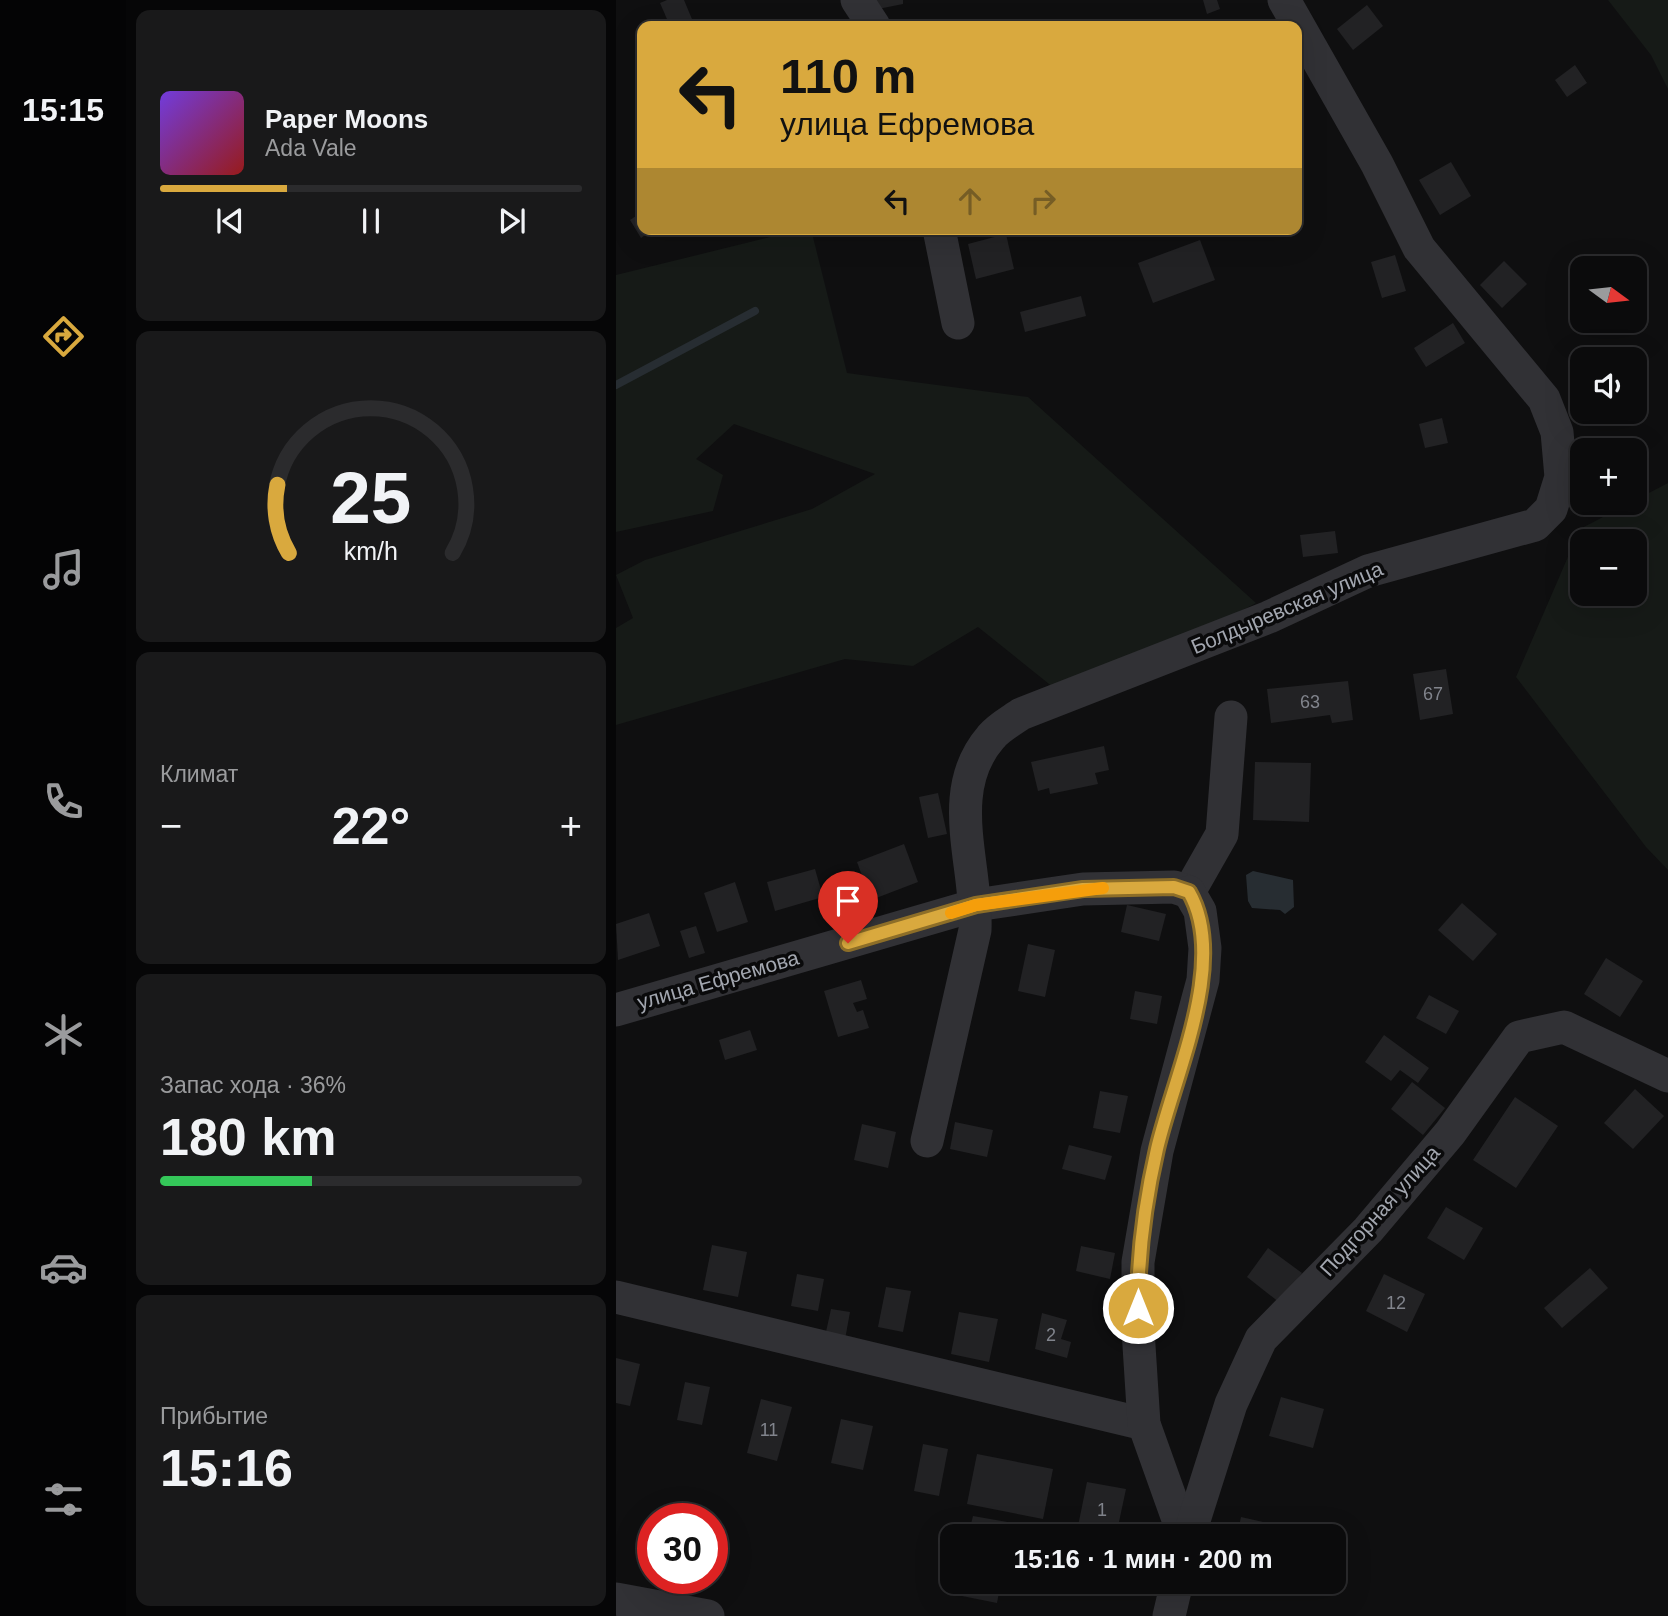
<!DOCTYPE html>
<html lang="ru">
<head>
<meta charset="utf-8">
<style>
  :root { --surface:#0b0b0c; --page:#19191a; --text:#f1f3f6; --muted:#9a9b9d; --line:#2b2b2d; --accent:#d9a93e }
  body { margin:0; font-family:Helvetica,sans-serif; background:var(--page); color:var(--text); height:100vh; display:flex; flex-direction:column; font-size:26px; white-space:nowrap }
  * { box-sizing:border-box; margin:0 }
  p { font-size:23px; color:var(--muted) }
  .icon { flex:none; width:38px; height:38px; fill:none; stroke:currentColor; stroke-width:2; stroke-linecap:round; stroke-linejoin:round }
  .map { position:relative; flex:1; overflow:hidden }
  .side { display:flex; flex-direction:column; gap:10px; padding:10px; background:#060607; width:490px }
  .side>* { flex:none }
  .banner { position:absolute; left:21px; top:21px; width:665px; height:214px; border-radius:14px; box-shadow:0 7px 28px #0002,0 0 0 2px var(--line); background:#d9a93e; color:#111; overflow:hidden }
  .needle { width:46px; rotate:105deg }
  .buttons { position:absolute; left:954px; top:256px; display:grid; gap:14px }
  .buttons a { display:grid; place-items:center; width:77px; height:77px; border-radius:14px; background:var(--surface); box-shadow:0 7px 28px #0002,0 0 0 2px var(--line); font-size:35px }
  .speed { position:absolute; left:21px; top:1503px; display:flex; gap:14px; font-size:35px; font-weight:700; text-align:center }
  .speed>* { display:grid; place-content:center; width:91px; height:91px; border-radius:50%; background:var(--surface); box-shadow:0 7px 28px #0002,0 0 0 2px var(--line); line-height:1 }
  .speed .limit { border:10px solid #d22; background:#fff; color:#111 }
  .pin { position:absolute; display:grid; place-items:center; width:60px; height:60px; color:#fff; margin:-72px -30px; border-radius:50% 50% 50% 0; rotate:-45deg; box-shadow:0 0 7px #0007 }
  .pin .icon { rotate:45deg }
  .me { position:absolute; width:77px; margin:-38px; rotate:0deg; stroke-linejoin:round; filter:drop-shadow(0 0 5px #0008) }
  .turn { display:flex; align-items:center; gap:24px; height:147px; padding:0 28px; font-size:32px }
  .turn .icon { width:91px; height:91px; stroke-width:2.5 }
  .turn b { display:block; font-size:49px; line-height:60px }
  .lanes { display:flex; align-items:center; height:66px; padding:0 28px; background:#0003; justify-content:center; gap:35px; direction:ltr }
  .lanes .off { opacity:.35 }
  .big { font-size:52px; font-weight:700; line-height:1.1 }
  .side .card { flex:1; display:flex; flex-direction:column; justify-content:center; gap:10px; min-width:0; padding:0 24px; border-radius:14px; background:var(--page) }
  .side .dial { align-items:center; gap:0 }
  .dial svg { height:182px; overflow:visible; fill:none; stroke:var(--line); stroke-width:7; stroke-linecap:round; text-anchor:middle }
  .dial text { fill:var(--text); stroke:none }
  .song { display:flex; align-items:center; gap:21px }
  .cover { width:84px; height:84px; border-radius:10px; background:linear-gradient(135deg,hsl(260 70% 55%),hsl(0 70% 35%)) }
  .played { height:7px; border-radius:4px; background:linear-gradient(90deg,var(--accent) 30%,var(--line) 30%) }
  .keys { display:flex; justify-content:space-around; direction:ltr }
  .heat { display:flex; justify-content:space-between; align-items:center; font-size:38px; direction:ltr }
  .charge { height:10px; border-radius:5px; background:linear-gradient(90deg,#34c759 36%,var(--line) 0) }
  .trip { position:absolute; left:324px; top:1524px; width:406px; height:70px; border-radius:14px; background:var(--surface); box-shadow:0 7px 28px #0002,0 0 0 2px var(--line); font-weight:700; line-height:70px; text-align:center }
  main { display:flex; flex:1; min-height:0 }
  .dock { display:flex; flex-direction:column; width:126px; justify-content:space-around; align-items:center; background:#040405; color:var(--muted) }
  .dock .icon { width:49px; height:49px }
  .dock .selected { color:var(--accent) }
  .dock b { font-size:32px; color:var(--text) }
  .map>svg:first-child { display:block }
  .green { fill:#161a17; fill-rule:evenodd }
  .water { fill:#272d32 }
  .lines { fill:none; stroke-linecap:round; stroke-linejoin:round }
  .stream { stroke:#272d32; stroke-width:8 }
  .building { fill:#222224 }
  .minor { stroke:#313135; stroke-width:33 }
  .route-casing { stroke:#8d6e28; stroke-width:18 }
  .route { stroke:#d9a93e; stroke-width:12 }
  .slow { stroke:#f59e0b; stroke-width:12 }
  .labels { text-anchor:middle; stroke-width:7; stroke-linejoin:round; paint-order:stroke }
  .number-label { font-size:18px; fill:#81848c }
  .street-label { font-size:21px; fill:#a2a6af; stroke:#0a0a0b }
</style>
</head>
<body>
<main>
<nav class="dock">
<b>15:15</b>
<svg class="icon selected" aria-label="directions" viewBox="0 0 24 24"><path d="M12 3l9 9-9 9-9-9zM9 14v-3h6M13 9l2 2-2 2"/></svg>
<svg class="icon" aria-label="music" viewBox="0 0 24 24"><path d="M9 18V5l10-2v13"/><circle cx="6" cy="18" r="3"/><circle cx="16" cy="16" r="3"/></svg>
<svg class="icon" aria-label="phone" viewBox="0 0 24 24"><path d="M5 4h4l2 5-3 2q2 4 5 5l2-3 5 2v4C11 20 4 13 5 4z"/></svg>
<svg class="icon" aria-label="climate" viewBox="0 0 24 24"><path d="M12 3v18M4 7l16 10M4 17L20 7"/></svg>
<svg class="icon" aria-label="car" viewBox="0 0 24 24"><path d="M5 17H2v-5l4-1 3-4h7l3 4 3 1v5h-3M9 17h6M6 11h13"/><circle cx="7" cy="17" r="2"/><circle cx="17" cy="17" r="2"/></svg>
<svg class="icon" aria-label="filters" viewBox="0 0 24 24"><path d="M4 7h16M4 17h16"/><circle cx="9" cy="7" r="2"/><circle cx="15" cy="17" r="2"/></svg>
</nav>
<section class="side">
<div class="card">
<div class="song"><i class="cover"></i><div><b>Paper Moons</b><p>Ada Vale</p></div></div>
<div class="played"></div>
<div class="keys"><svg class="icon" aria-label="previous" viewBox="0 0 24 24"><path d="M18 5L8 12l10 7zM5 5v14"/></svg><svg class="icon" aria-label="pause" viewBox="0 0 24 24"><path d="M8 5v14M16 5v14"/></svg><svg class="icon" aria-label="next" viewBox="0 0 24 24"><path d="M6 5l10 7-10 7zM19 5v14"/></svg></div>
</div>
<div class="card dial"><svg viewBox="0 0 100 80">
<path d="M14 69A42 42 0 1 1 86 69"/>
<path d="M14 69A42 42 0 0 1 9 39" stroke="#d9a93e"/>
<text x="50" y="56" font-size="32" font-weight="700">25</text>
<text x="50" y="72" font-size="11">km/h</text>
</svg></div>
<div class="card"><p>Климат</p>
<div class="heat"><a>−</a><b class="big">22°</b><a>+</a></div>
</div>
<div class="card"><p>Запас хода · 36%</p><b class="big">180 km</b><div class="charge"></div></div>
<div class="card"><p>Прибытие</p><b class="big">15:16</b></div>
</section>
<div class="map">
<svg width="1052" height="1616" viewBox="0 0 1052 1616">
  <rect width="100%" height="100%" fill="#0f0f10"/>
  <g class="green">
    <path d="M992,0H1052V89L1035,55Z"/>
    <path d="M187,229H195L231,373L412,397L640,603L541,655L438,688L362,627L297,666L229,659L0,725V628L17,618L0,575L29,560L196,509L259,474L118,424L80,459L107,475L97,511L0,532V275Z"/>
    <path d="M1052,483V870L1030,847L900,677L964,529ZM966,541H1018V593H966Z"/>
  </g>
  <path class="water" d="M637,871L677,880L678,907L669,914L664,910L636,908L632,901L630,875Z"/>
  <g class="lines">
    <path class="stream" d="M0,385L139,311"/>
  </g>
  <g class="building">
    <path d="M51,0H68L78,24L54,26L44,3Z"/>
    <path d="M250,0H287V4L252,11Z"/>
    <path d="M587,0H601L604,9L591,14Z"/>
    <path d="M751,5L767,26L737,50L721,29Z"/>
    <path d="M959,65L971,83L951,97L939,80Z"/>
    <path d="M835,162L855,196L824,215L803,180Z"/>
    <path d="M26,212V229H38L25,238L14,220Z"/>
    <path d="M390,234L398,269L360,279L352,244Z"/>
    <path d="M584,240L599,280L537,303L522,263Z"/>
    <path d="M779,255L790,291L766,298L755,262Z"/>
    <path d="M888,261L911,284L886,308L864,285Z"/>
    <path d="M465,296L470,316L409,332L404,312Z"/>
    <path d="M837,323L849,343L810,367L798,348Z"/>
    <path d="M826,418L832,443L809,448L803,424Z"/>
    <path d="M719,531L722,553L687,557L684,535Z"/>
    <path d="M830,669L837,714L804,720L797,674Z"/>
    <path d="M732,681L737,720L716,723L714,715L655,723L651,689Z"/>
    <path d="M488,746L493,770L479,773L482,784L434,794L433,788L422,791L415,762Z"/>
    <path d="M639,762L695,763L693,822L637,820Z"/>
    <path d="M322,793L331,834L312,838L303,797Z"/>
    <path d="M288,844L302,882L255,900L241,862Z"/>
    <path d="M199,869L207,897L159,911L151,882Z"/>
    <path d="M119,882L132,922L101,932L88,893Z"/>
    <path d="M846,903L881,934L857,961L822,930Z"/>
    <path d="M511,905L550,914L543,941L505,932Z"/>
    <path d="M33,913L44,946L2,960L0,924Z"/>
    <path d="M80,926L89,953L73,958L64,931Z"/>
    <path d="M412,944L439,950L429,997L402,991Z"/>
    <path d="M990,958L1027,981L1004,1017L968,994Z"/>
    <path d="M245,980L251,999L237,1003L241,1012L247,1010L253,1028L222,1037L208,991Z"/>
    <path d="M519,991L546,996L541,1024L514,1019Z"/>
    <path d="M813,995L843,1011L830,1034L800,1018Z"/>
    <path d="M134,1030L141,1050L109,1060L103,1040Z"/>
    <path d="M768,1035L813,1068L802,1083L784,1070L775,1081L749,1062Z"/>
    <path d="M796,1082L829,1108L807,1135L775,1109Z"/>
    <path d="M1019,1089L1048,1116L1017,1149L988,1123Z"/>
    <path d="M484,1091L512,1096L504,1133L477,1128Z"/>
    <path d="M899,1097L942,1126L900,1188L857,1160Z"/>
    <path d="M339,1122L377,1130L371,1157L334,1149Z"/>
    <path d="M246,1124L280,1132L272,1168L238,1160Z"/>
    <path d="M453,1145L496,1156L489,1180L446,1169Z"/>
    <path d="M830,1207L867,1228L848,1260L811,1238Z"/>
    <path d="M96,1245L131,1252L122,1297L87,1290Z"/>
    <path d="M465,1246L499,1253L494,1279L460,1271Z"/>
    <path d="M652,1248L686,1273L664,1303L631,1277Z"/>
    <path d="M974,1268L992,1288L946,1328L928,1308Z"/>
    <path d="M181,1274L208,1279L202,1311L175,1306Z"/>
    <path d="M768,1274L809,1294L791,1332L750,1311Z"/>
    <path d="M270,1287L295,1291L287,1332L262,1327Z"/>
    <path d="M215,1309L234,1312L228,1345L208,1341Z"/>
    <path d="M343,1312L382,1319L373,1362L335,1354Z"/>
    <path d="M426,1313L451,1320L445,1339L455,1342L451,1358L419,1349Z"/>
    <path d="M0,1358L24,1364L14,1406L0,1403Z"/>
    <path d="M69,1382L94,1387L86,1425L61,1420Z"/>
    <path d="M665,1397L708,1409L697,1448L653,1436Z"/>
    <path d="M145,1399L176,1407L161,1461L131,1453Z"/>
    <path d="M225,1419L257,1426L247,1470L215,1463Z"/>
    <path d="M307,1444L332,1449L323,1496L298,1491Z"/>
    <path d="M361,1454L437,1469L427,1519L351,1504Z"/>
    <path d="M471,1482L510,1489L500,1536L461,1531Z"/>
    <path d="M357,1516L397,1523L394,1536H352Z"/>
    <path d="M625,1517L673,1528L671,1536H621Z"/>
    <path d="M343,1582H385L381,1603L341,1595Z"/>
  </g>
  <g class="lines">
    <g class="minor">
      <path d="M241,0L258,26"/>
      <path d="M323,229L342,323"/>
      <path d="M573,892L606,834L615,717"/>
      <path d="M0,1010L360,905L467,889L558,887L573,892"/>
      <path d="M311,1141L359,930C362,865 327,792 375,737C382,728 395,721 405,714L653,617L752,571L919,525L935,509L945,477L941,432L928,399L803,248L761,164L668,0"/>
      <path d="M0,1297L528,1424"/>
      <path d="M568,1536L528,1424L522,1330V1262L541,1151L587,980L589,948L584,911L573,892"/>
      <path d="M573,1536L615,1404L645,1339L752,1230L834,1133L903,1037L948,1027L1052,1076"/>
      <path d="M0,1599L92,1616"/>
      <path d="M553,1616L561,1582"/>
    </g>
  </g>
  <g class="lines">
    <defs>
      <path id="route" d="M232,943L360,905L467,889L558,887L573,892C613,961 558,1076 541,1149C529,1201 522,1255 522,1308"/>
    </defs>
    <use href="#route" class="route-casing"/>
    <use href="#route" class="route"/>
    <path class="slow" d="M335,913L360,905L487,888"/>
  </g>
  <g class="labels">
    <g class="number-label">
      <text x="817" y="700">67</text>
      <text x="694" y="708">63</text>
      <text x="780" y="1309">12</text>
      <text x="435" y="1341">2</text>
      <text x="153" y="1436">11</text>
      <text x="486" y="1516">1</text>
    </g>
    <g class="street-label">
      <text transform="translate(671 608) rotate(-23)" y="7">Болдыревская улица</text>
      <text transform="translate(102 980) rotate(-16)" y="7">улица Ефремова</text>
      <text transform="translate(764 1211) rotate(-48)" y="7">Подгорная улица</text>
    </g>
  </g>
</svg>
<div class="buttons">
<a><svg class="needle" viewBox="-14 -14 28 28"><path d="M0-13l5 13h-10z" fill="#e53935"/><path d="M0 13l5-13h-10z" fill="#9a9b9d"/></svg></a>
<a><svg class="icon" aria-label="sound" viewBox="0 0 24 24"><path d="M4 9h4l5-4v14l-5-4H4zM17 9q2 3 0 6"/></svg></a>
<a>+</a>
<a>−</a>
</div>
<div class="speed"><div class="limit">30</div></div>
<div class="pin" style="left:232px;top:943px;background:#d93025"><svg class="icon" aria-label="arrive" viewBox="0 0 24 24"><path d="M6 21V4h12l-3 4 3 4H6"/></svg></div>
<svg class="me" style="left:522px;top:1308px" viewBox="-20 -20 40 40"><circle r="17" fill="#d9a93e" stroke="#fff" stroke-width="3"/><path d="M0-11L8 9 0 5-8 9z" fill="#fff"/></svg>
<div class="trip">15:16 · 1 мин · 200 m</div>
<div class="banner">
<div class="turn"><svg class="icon" aria-label="left" viewBox="0 0 24 24"><path d="M17 20v-9H6M10 6l-5 5 5 5"/></svg><div><b>110 m</b>улица Ефремова</div></div>
<div class="lanes"><svg class="icon" aria-label="left" viewBox="0 0 24 24"><path d="M17 20v-9H6M10 6l-5 5 5 5"/></svg><svg class="icon off" aria-label="ahead" viewBox="0 0 24 24"><path d="M12 20V5M6 11l6-6 6 6"/></svg><svg class="icon off" aria-label="right" viewBox="0 0 24 24"><path d="M7 20v-9h11M14 6l5 5-5 5"/></svg></div>
</div>
</div>
</main>
</body>
</html>
